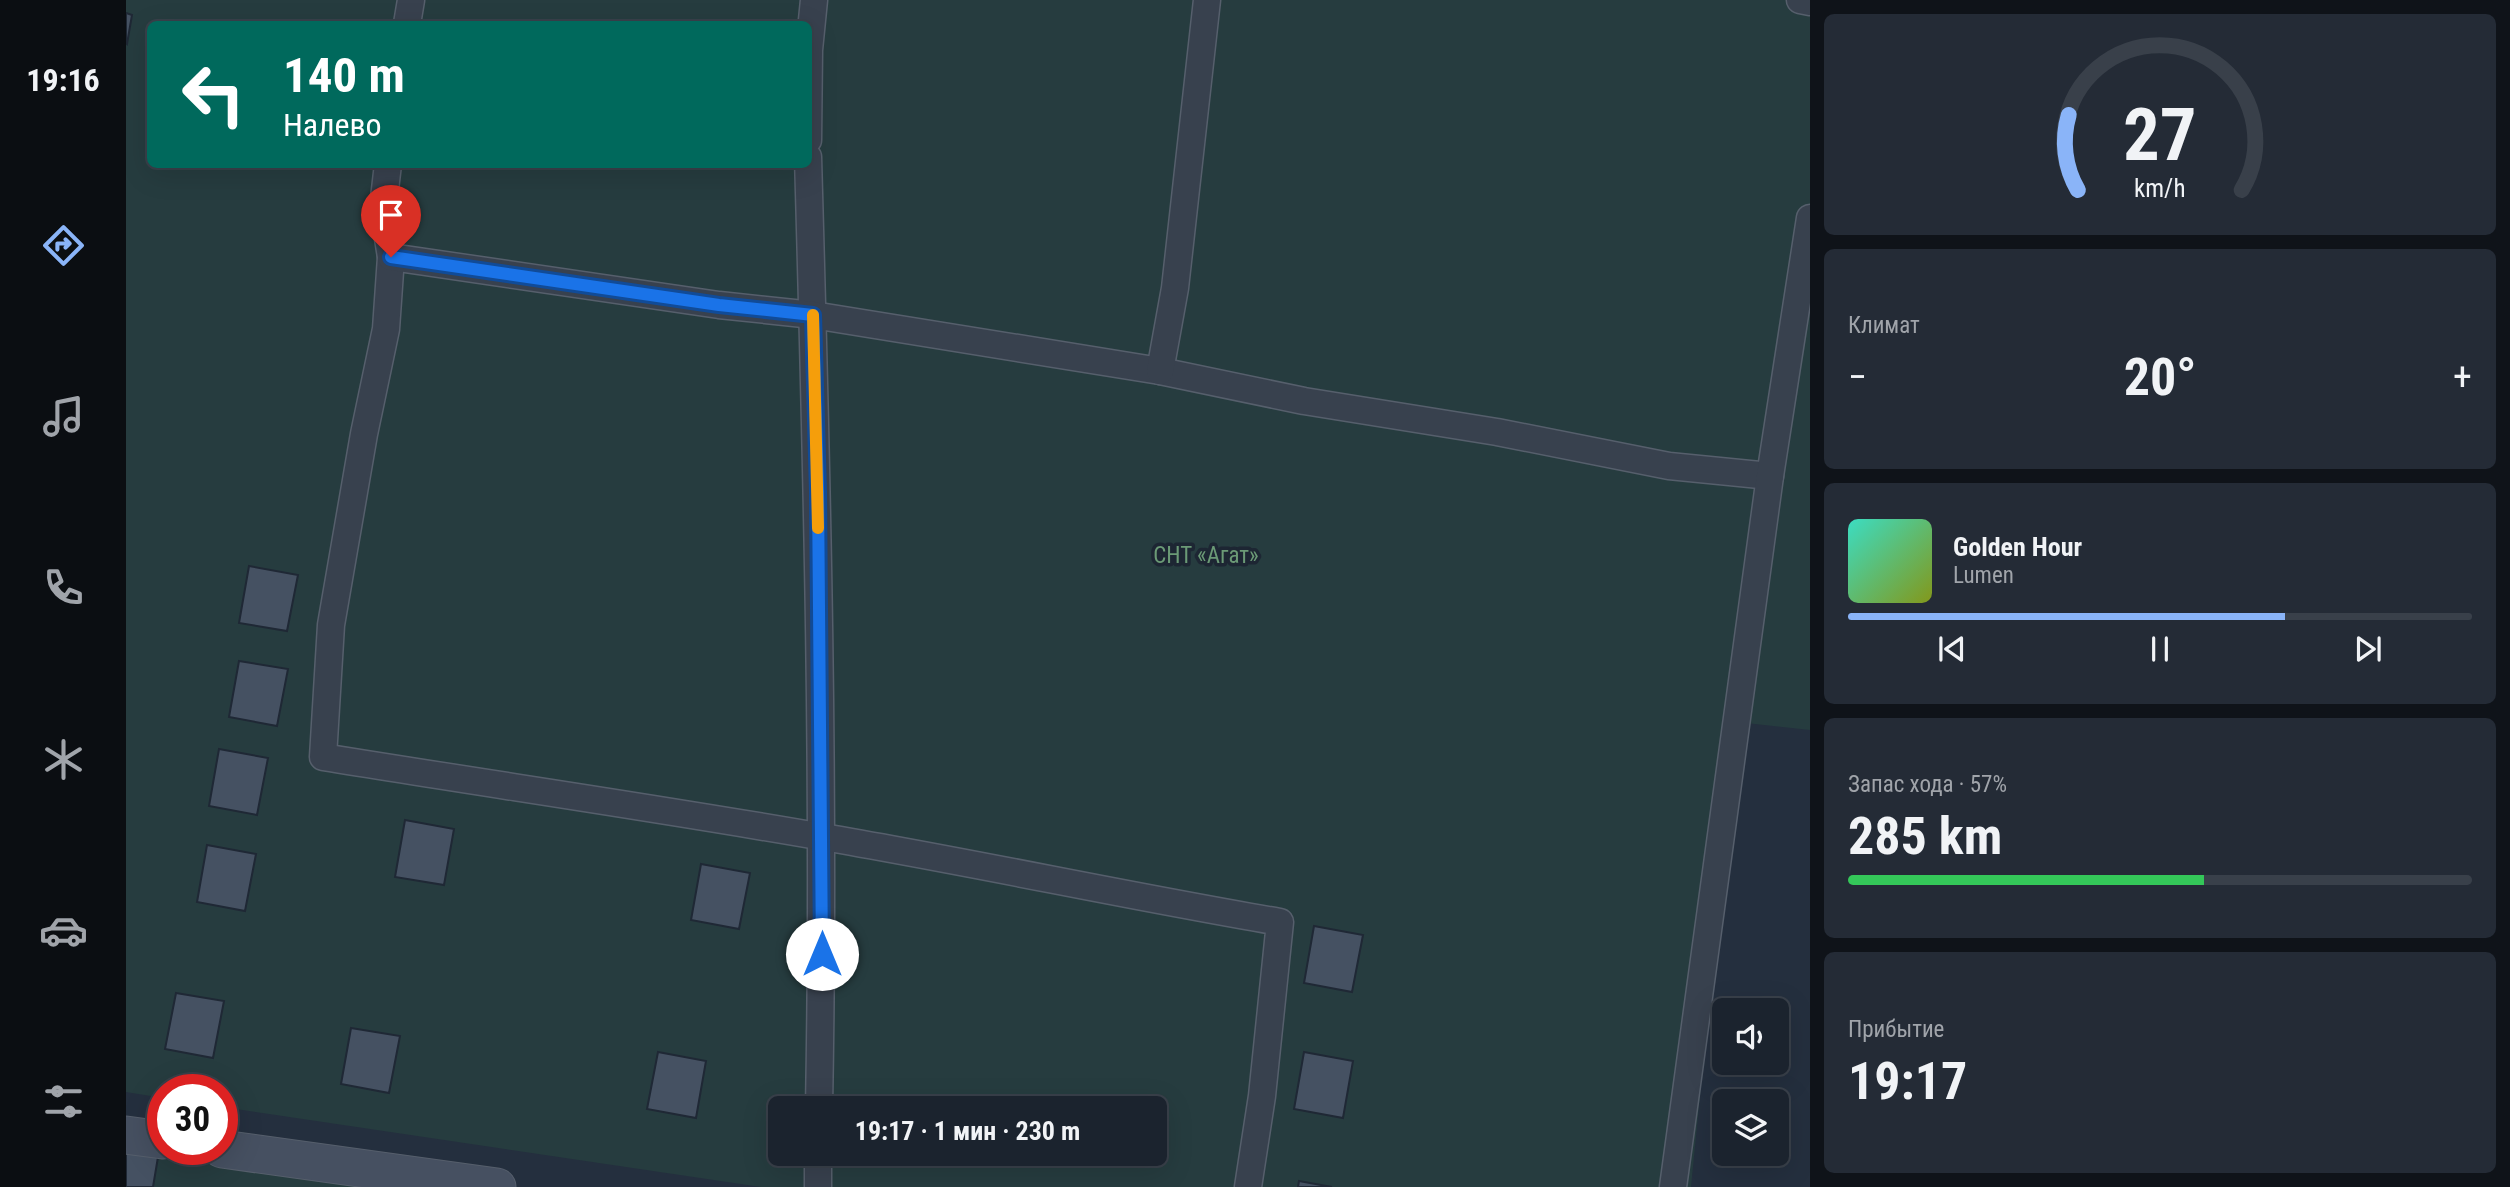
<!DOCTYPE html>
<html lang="ru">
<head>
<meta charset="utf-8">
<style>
  :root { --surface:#1b232e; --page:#242b36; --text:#f1f3f6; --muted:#a0a4aa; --line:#39404a; --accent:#8ab4f8 }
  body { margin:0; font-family:"Roboto Condensed",sans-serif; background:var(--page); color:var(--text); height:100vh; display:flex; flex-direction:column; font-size:26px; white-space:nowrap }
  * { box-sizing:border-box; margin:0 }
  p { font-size:23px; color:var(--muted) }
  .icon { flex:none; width:38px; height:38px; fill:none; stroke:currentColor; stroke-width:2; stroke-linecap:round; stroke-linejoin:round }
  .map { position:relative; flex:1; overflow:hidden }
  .drawer { display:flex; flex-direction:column; gap:14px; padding:14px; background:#0f1319; width:700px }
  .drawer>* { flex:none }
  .guide { position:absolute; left:21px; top:21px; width:665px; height:147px; border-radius:10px; box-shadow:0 7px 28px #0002,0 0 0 2px var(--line); background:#00695c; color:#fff; overflow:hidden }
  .tools { position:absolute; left:1586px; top:998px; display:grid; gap:14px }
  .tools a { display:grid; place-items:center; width:77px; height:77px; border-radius:10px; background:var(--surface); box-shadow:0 7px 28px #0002,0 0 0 2px var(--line); font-size:35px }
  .speed { position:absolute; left:21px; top:1074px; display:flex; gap:14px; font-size:35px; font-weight:700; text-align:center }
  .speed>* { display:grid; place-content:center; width:91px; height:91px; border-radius:50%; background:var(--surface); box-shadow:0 7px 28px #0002,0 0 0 2px var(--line); line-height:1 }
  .speed .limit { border:10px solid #d22; background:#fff; color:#111 }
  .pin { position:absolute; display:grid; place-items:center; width:60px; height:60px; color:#fff; margin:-72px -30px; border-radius:50% 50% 50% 0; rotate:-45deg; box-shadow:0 0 7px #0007 }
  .pin .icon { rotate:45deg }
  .me { position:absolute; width:77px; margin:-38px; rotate:0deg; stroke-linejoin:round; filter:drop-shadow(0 0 5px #0008) }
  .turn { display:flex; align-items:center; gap:24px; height:147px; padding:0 21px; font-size:32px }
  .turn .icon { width:91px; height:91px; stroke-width:2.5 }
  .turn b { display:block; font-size:49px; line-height:60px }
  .big { font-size:52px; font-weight:700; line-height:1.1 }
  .drawer .tile { flex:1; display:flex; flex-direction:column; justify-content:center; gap:10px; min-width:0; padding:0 24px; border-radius:10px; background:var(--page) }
  .drawer .dial { align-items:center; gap:0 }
  .dial svg { height:182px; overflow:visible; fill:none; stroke:var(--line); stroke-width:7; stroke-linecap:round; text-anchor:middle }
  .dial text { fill:var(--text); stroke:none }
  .song { display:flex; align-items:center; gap:21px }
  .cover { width:84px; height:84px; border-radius:10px; background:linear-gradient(135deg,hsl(170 70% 55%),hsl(70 70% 35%)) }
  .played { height:7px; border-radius:4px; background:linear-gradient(90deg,var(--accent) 70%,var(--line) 70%) }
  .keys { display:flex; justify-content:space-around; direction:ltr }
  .heat { display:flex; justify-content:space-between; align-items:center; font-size:38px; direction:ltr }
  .charge { height:10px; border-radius:5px; background:linear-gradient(90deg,#34c759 57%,var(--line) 0) }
  .trip { position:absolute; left:642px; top:1096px; width:399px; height:70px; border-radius:10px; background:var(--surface); box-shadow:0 7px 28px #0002,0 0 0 2px var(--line); font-weight:700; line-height:70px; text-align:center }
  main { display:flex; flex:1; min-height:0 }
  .dock { display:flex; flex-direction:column; width:126px; justify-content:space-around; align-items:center; background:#0b0e12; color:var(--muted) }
  .dock .icon { width:49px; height:49px }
  .dock .selected { color:var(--accent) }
  .dock b { font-size:32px; color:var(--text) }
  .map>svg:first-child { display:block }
  .green { fill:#263c3f; fill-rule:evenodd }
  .building { fill:#455162; stroke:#1f2835; stroke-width:2 }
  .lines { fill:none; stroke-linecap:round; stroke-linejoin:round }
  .street-casing { stroke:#565f6c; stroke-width:29 }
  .secondary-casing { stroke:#565f6c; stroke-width:39 }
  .street { stroke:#38414e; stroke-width:26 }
  .secondary { stroke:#465061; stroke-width:37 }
  .route-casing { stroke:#114b97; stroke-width:18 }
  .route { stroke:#1a73e8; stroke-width:12 }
  .slow { stroke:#f59e0b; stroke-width:12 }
  .labels { text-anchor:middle; stroke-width:7; stroke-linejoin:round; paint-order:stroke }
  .park-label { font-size:23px; fill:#6b9a76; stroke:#1d2633 }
</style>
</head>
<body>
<main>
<nav class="dock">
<b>19:16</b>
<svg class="icon selected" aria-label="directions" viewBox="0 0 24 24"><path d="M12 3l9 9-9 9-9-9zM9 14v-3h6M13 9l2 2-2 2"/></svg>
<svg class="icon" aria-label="music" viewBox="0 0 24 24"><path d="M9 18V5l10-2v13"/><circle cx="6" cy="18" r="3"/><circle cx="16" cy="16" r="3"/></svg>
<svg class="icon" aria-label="phone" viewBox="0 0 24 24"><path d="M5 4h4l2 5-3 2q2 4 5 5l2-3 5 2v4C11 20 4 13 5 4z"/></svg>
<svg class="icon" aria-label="climate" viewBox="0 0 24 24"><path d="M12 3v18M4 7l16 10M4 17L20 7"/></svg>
<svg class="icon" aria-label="car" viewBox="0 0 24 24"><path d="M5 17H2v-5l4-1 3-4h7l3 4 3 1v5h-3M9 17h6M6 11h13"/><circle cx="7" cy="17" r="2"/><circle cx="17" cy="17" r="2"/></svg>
<svg class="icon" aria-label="filters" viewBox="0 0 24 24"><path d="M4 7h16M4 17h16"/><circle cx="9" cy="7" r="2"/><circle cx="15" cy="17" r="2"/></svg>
</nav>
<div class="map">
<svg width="1684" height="1187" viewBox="0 0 1684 1187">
  <rect width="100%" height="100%" fill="#242f3e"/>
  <g class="green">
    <path d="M0,0H1684V730L1611,722L1565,1187H635L96,1107V1090H37V1098L0,1092ZM24,24H682V164H24ZM654,1108H1029V1153H654Z"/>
    <path d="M37,1150H96L370,1187H0Z"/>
  </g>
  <g class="building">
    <path d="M0,13L6,15L1,44L0,43Z"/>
    <path d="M123,566L172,575L161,631L113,623Z"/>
    <path d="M113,661L162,669L151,726L103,717Z"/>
    <path d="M93,749L142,758L131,815L83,806Z"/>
    <path d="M279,820L328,829L318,885L269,877Z"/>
    <path d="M81,845L130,854L119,911L71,902Z"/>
    <path d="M575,864L624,873L613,929L565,920Z"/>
    <path d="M1188,926L1237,935L1226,992L1178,983Z"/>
    <path d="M50,993L98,1001L87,1058L39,1049Z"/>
    <path d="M225,1028L274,1036L263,1093L215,1084Z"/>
    <path d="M532,1052L580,1061L570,1118L521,1109Z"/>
    <path d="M1178,1052L1227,1061L1217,1118L1168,1109Z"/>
    <path d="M0,1152L32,1157L27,1187H0Z"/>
    <path d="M1173,1181L1206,1187H1172Z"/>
  </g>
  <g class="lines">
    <defs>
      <g id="street">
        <path d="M1674,0L1684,2"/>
        <path d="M281,24L285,0"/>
        <path d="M682,140L683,50L688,0"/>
        <path d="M682,157C691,474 699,791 693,1108"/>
        <path d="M262,164L257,207L265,257L260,329L238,434L205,625L197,757C363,784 531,808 697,837C850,863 1001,896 1154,922L1136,1096L1122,1187"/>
        <path d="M265,257L593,305L687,315L1034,371L1178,401L1371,432L1543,466L1644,476"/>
        <path d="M1034,371L1049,288L1081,0"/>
        <path d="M692,1187V1153"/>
        <path d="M1547,1187L1644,476L1684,218"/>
      </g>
      <g id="secondary">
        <path d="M0,1135L37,1140"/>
        <path d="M96,1149L371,1187"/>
      </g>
    </defs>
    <use href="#street" class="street-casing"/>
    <use href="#secondary" class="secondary-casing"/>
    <use href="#street" class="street"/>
    <use href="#secondary" class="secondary"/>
  </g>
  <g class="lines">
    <defs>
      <path id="route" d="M265,257L593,305L687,315L692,492L696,954"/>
    </defs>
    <use href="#route" class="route-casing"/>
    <use href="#route" class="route"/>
    <path class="slow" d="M687,315L692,528"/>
  </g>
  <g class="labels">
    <g class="park-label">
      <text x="1080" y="563">СНТ «Агат»</text>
    </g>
  </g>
</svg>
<div class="tools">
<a><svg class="icon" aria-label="sound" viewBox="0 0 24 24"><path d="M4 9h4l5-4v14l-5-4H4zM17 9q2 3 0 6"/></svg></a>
<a><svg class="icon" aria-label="layers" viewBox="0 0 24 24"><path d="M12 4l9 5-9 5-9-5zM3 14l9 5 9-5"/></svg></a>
</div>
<div class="speed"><div class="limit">30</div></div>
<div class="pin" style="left:265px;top:257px;background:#d93025"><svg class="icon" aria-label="arrive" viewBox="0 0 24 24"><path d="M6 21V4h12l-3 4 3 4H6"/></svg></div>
<svg class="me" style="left:696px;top:954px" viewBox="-20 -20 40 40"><circle r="19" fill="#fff"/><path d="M0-13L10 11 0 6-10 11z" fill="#1a73e8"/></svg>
<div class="trip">19:17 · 1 мин · 230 m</div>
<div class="guide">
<div class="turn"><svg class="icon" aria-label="left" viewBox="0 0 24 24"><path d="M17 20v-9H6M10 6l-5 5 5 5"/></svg><div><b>140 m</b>Налево</div></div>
</div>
</div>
<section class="drawer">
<div class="tile dial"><svg viewBox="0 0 100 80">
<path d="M14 69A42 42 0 1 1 86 69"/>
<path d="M14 69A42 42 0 0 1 10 36" stroke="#8ab4f8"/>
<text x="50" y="56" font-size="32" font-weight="700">27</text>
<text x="50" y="72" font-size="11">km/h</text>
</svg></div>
<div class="tile"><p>Климат</p>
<div class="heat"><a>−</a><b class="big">20°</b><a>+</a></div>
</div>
<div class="tile">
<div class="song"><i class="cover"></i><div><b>Golden Hour</b><p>Lumen</p></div></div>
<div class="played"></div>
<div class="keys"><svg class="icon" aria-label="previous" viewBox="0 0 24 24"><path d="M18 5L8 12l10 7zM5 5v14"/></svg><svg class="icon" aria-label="pause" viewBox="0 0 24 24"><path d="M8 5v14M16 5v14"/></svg><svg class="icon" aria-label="next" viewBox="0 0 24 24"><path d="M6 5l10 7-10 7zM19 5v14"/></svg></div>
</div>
<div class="tile"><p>Запас хода · 57%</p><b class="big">285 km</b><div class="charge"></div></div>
<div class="tile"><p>Прибытие</p><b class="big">19:17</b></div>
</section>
</main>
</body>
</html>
